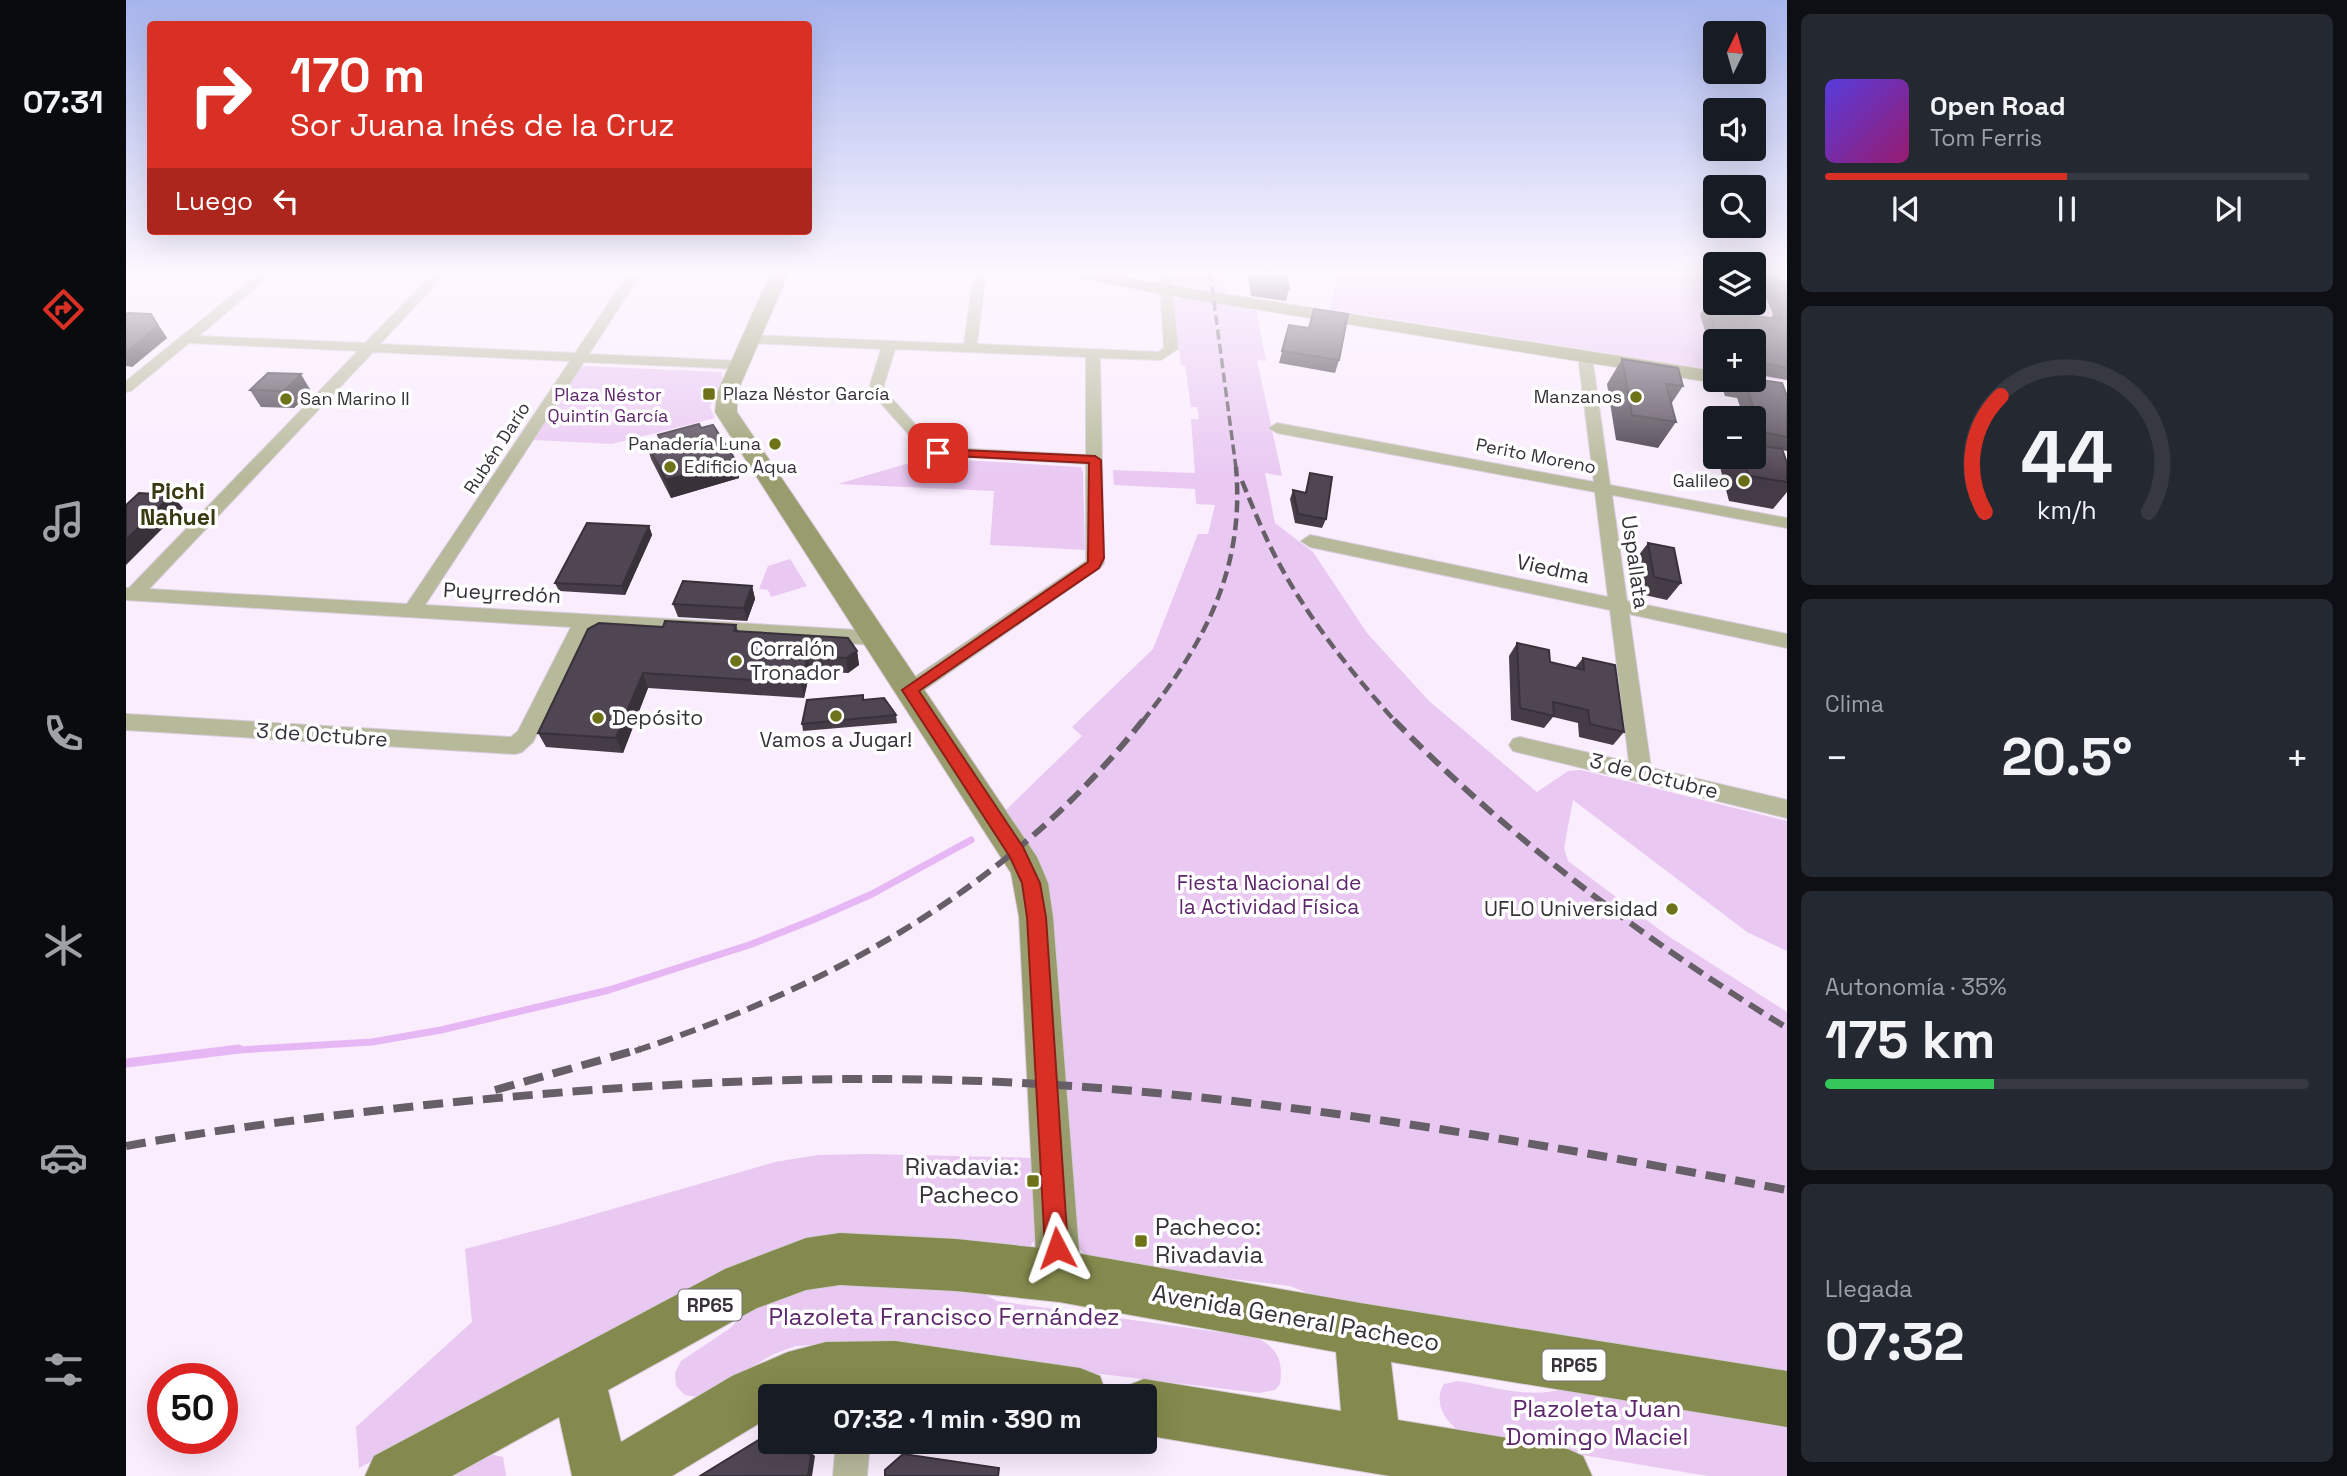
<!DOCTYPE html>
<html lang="es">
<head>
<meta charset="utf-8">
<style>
  :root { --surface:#171b24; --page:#242831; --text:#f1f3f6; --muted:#9ea1a6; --line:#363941; --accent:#d93025 }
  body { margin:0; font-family:"Space Grotesk",sans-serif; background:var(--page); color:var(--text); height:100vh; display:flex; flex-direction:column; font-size:26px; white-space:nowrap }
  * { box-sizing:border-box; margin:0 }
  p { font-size:23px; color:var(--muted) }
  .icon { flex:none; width:38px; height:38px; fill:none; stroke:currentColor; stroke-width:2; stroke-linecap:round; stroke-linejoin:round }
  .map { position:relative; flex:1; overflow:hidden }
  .sheet { display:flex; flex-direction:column; gap:14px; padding:14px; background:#0d0f14; width:560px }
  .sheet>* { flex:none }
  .top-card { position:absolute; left:21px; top:21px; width:665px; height:214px; border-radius:7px; box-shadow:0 7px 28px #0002; background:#d93025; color:#fff; overflow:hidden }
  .needle { width:46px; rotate:5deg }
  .controls { position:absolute; left:1577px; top:21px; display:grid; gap:14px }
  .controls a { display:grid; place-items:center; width:63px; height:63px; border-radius:7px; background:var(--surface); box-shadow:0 7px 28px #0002; font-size:35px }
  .speed { position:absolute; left:21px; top:1363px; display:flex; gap:14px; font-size:35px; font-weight:700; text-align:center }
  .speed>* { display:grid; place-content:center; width:91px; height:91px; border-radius:50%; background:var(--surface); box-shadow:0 7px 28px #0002; line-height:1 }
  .speed .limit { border:10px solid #d22; background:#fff; color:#111 }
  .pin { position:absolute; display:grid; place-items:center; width:60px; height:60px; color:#fff; margin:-30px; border-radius:14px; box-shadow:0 4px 10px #0006 }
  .me { position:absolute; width:77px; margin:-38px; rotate:356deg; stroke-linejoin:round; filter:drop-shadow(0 0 5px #0008) }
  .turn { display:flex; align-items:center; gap:24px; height:147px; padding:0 28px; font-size:32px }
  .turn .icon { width:91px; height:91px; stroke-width:2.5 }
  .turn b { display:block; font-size:49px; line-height:60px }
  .then { display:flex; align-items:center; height:66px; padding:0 28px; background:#0003; gap:14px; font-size:26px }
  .big { font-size:52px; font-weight:700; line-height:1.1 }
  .sheet .card { flex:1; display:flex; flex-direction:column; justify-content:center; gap:10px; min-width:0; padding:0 24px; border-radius:10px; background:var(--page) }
  .sheet .dial { align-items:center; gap:0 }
  .dial svg { height:182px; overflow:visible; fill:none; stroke:var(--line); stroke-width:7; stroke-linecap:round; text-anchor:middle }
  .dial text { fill:var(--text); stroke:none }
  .song { display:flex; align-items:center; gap:21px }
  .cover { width:84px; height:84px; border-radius:10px; background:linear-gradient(135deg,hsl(250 70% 55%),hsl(320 70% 35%)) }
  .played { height:7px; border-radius:4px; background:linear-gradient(90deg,var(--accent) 50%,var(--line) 50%) }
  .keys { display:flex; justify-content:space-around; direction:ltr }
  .heat { display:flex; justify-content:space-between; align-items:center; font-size:38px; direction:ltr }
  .charge { height:10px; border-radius:5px; background:linear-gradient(90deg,#34c759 35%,var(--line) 0) }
  .trip { position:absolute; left:632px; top:1384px; width:399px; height:70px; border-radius:7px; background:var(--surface); box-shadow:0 7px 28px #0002; font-weight:700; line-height:70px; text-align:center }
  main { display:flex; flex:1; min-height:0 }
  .tab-bar { display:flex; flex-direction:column; width:126px; justify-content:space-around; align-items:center; background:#090b0e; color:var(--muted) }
  .tab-bar .icon { width:49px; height:49px }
  .tab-bar .on { color:var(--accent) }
  .tab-bar b { font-size:32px; color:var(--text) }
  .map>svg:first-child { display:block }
  .green { fill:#e9c8f2 }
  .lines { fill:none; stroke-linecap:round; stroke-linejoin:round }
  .stream-far1 { stroke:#e6b7f4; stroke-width:7 }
  .stream { stroke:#e6b7f4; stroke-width:9 }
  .street-casing { stroke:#d7cbdb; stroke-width:2 }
  .secondary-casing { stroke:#d7cbdb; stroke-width:2 }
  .primary-casing { stroke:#d7cbdb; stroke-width:2 }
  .street { fill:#b6b99a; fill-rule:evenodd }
  .secondary { fill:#999d6e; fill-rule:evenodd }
  .primary { fill:#84894d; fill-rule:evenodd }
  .rail-far3 { stroke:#665f68; stroke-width:3.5; stroke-dasharray:10 4.5; stroke-linecap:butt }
  .rail-far2 { stroke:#665f68; stroke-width:4.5; stroke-dasharray:12 6; stroke-linecap:butt }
  .rail-far1 { stroke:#665f68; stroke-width:6; stroke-dasharray:16 8; stroke-linecap:butt }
  .rail { stroke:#665f68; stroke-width:8; stroke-dasharray:20 10; stroke-linecap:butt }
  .wall { fill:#453c47 }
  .shaded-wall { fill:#38313a }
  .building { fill:#504653; stroke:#38313a; stroke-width:2 }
  .route { fill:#d93025; stroke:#8d1f18; stroke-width:2 }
  .poi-dot { fill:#6e7218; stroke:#fff; stroke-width:2.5 }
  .labels { text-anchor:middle; stroke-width:7; stroke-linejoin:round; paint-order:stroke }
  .far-poi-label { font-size:18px; fill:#373239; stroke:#fff; text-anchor:start }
  .far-park-label { font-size:18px; fill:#5e276d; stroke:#fff }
  .far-street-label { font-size:18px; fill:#373239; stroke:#fff }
  .shield { fill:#fff; stroke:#737074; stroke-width:2 }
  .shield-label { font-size:19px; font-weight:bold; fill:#373239 }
  .street-label { font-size:21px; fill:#373239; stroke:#fff }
  .poi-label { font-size:21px; fill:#373239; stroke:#fff; text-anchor:start }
  .park-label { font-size:21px; fill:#5e276d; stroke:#fff }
  .far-district-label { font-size:23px; font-weight:bold; fill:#383a11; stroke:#fff }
  .near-poi-label { font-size:24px; fill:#373239; stroke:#fff; text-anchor:end }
  .near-park-label { font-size:24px; fill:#5e276d; stroke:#fff }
  .near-street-label { font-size:24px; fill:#373239; stroke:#fff }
</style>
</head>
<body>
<main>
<nav class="tab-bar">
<b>07:31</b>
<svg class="icon on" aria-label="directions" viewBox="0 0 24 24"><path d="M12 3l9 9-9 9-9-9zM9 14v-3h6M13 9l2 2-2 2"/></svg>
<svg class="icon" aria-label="music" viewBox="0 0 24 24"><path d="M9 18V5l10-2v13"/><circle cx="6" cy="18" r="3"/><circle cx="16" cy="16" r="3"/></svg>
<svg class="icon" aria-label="phone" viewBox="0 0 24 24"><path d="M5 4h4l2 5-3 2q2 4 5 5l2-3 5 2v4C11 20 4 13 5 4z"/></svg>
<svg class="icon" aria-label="climate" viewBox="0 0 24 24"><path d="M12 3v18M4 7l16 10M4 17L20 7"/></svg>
<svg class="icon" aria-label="car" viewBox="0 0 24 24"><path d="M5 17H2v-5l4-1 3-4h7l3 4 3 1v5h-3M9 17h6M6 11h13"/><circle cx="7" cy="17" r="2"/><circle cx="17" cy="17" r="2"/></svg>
<svg class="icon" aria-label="filters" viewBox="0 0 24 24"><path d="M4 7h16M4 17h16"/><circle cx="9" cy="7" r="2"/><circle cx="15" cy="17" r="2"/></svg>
</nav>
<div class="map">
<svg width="1661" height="1476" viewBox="0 0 1661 1476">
  <rect width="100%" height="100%" fill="#faedfe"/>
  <g class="green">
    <path d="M1044,272H1096L1099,290L1105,297L1049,288L1045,284Z"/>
    <path d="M1212,272H1567L1589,275V303H1628V280L1644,282L1661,290V381L1628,376V341H1589V370L1204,309Z"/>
    <path d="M1058,297L1130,309L1140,361L1131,360L1156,476L1139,473L1149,523L1187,552L1241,633L1303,701L1411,792L1442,771L1455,770L1661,821V951L1621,932L1447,800L1438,848L1442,861L1542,936L1661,1012V1378L1196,1304L1179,1292L1164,1286L981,1264L960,1256L950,1244L878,812L956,736L946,727L1027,649L1072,534H1082L1089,505L1070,504L1069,489L988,485L987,470L1069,473L1065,419H1073L1071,407H1065L1059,366L1055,365L1047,301Z"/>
    <path d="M458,366L595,372L597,378L584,407L589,418L486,444L407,440L453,369Z"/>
    <path d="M800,458L955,467L957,472L959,550L864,545L868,491L712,484Z"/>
    <path d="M664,559L681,586L645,597L642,590L633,589L642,566Z"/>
    <path d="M742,1154L909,1158V1239L904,1247L609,1270L233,1468L230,1427L346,1322L339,1249L431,1225L649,1162L692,1155Z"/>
    <path d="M835,1282L871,1301L1128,1337C1150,1345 1158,1361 1154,1384L1149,1390L1133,1393L717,1343L670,1346L648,1354L572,1397L559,1395L550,1386L549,1373L555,1361L603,1329L625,1307L675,1283Z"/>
    <path d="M1332,1381C1366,1386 1409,1401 1441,1387L1661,1420V1476H1582L1342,1436C1323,1428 1305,1404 1318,1384Z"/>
    <path d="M363,1454L377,1457L380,1476H320Z"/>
  </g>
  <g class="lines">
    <path class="stream-far1" d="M95,1051L246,1042L315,1030L483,990L626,944L689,919L746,894L845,840"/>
    <path class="stream" d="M0,1063L113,1049"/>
    <defs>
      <g id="street">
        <path d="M135,272H148L73,336L239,343L309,272H321L254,344L449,353L504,272H516L463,354L613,361L620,365L613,369L458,362L299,605L749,631L756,633L759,638L756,643L749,645L463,628L407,742L396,752L389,754L0,730V714L385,737L392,731L445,627L0,600V588H3L232,351L63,343L5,391L0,392V381ZM247,352L444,361L281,604L23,589Z"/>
        <path d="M848,272H860L851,344L1032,352L1038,348L1033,272H1045L1052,349L1035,360L974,358L978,563L975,567L791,695L784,697L777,695L774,690L777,685L960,561V464L800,454L745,392L744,385L755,349L624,343L617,339L624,335L838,344ZM769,349L960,357V455L810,447L759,391L758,385Z"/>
        <path d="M1459,352L1466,356L1484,485L1661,518V528L1486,495L1501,601L1661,634V648L1503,614L1525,768L1661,800V818L1387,751L1383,745L1387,739L1394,737L1503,762L1484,610L1184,547L1175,541L1184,535L1482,597L1469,492L1151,433L1143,428L1151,423L1468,482L1452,356Z"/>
        <path d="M710,1442H744L741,1476H707Z"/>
      </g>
      <g id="secondary">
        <path d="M645,272H663L611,393V412L911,857L922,883L927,917L955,1276L949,1292L933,1298L917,1292L911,1276L893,917L885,873L589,412L591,393Z"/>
        <path d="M943,272H975L1040,285L1589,371V380H1597L1589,383L1040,295L951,277L945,276Z"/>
      </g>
      <path id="primary" d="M714,1233L830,1239L933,1250L1234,1303L1661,1371V1427L1265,1362L1272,1420L1437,1447L1457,1456L1466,1476H1264L1018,1435V1396H994L998,1387L1018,1379L1215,1411L1210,1352L933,1302L830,1291L714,1285L680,1290L631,1308L482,1390L495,1442L606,1376L662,1352L700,1342L769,1341L954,1368L974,1376L981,1396H644V1417L546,1476H446L433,1417L326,1476H239L248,1456L599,1269L680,1238Z"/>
    </defs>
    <use href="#street" class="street-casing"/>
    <use href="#secondary" class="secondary-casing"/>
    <use href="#primary" class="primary-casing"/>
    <use href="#street" class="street"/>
    <use href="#secondary" class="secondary"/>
    <use href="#primary" class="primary"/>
    <path class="rail-far3" d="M1084,272L1110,468"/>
    <g class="rail-far2">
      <path d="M1116,481C1125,503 1134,525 1144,546C1176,611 1222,669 1270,722"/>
      <path d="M1016,722C1078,644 1119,570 1110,467"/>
    </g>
    <g class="rail-far1">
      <path d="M1268,720C1384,839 1520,941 1661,1028"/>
      <path d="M509,1051C709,985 885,887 1017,720"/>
    </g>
    <g class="rail">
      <path d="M369,1090L514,1049"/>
      <path d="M0,1146C99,1128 200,1116 300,1105C484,1086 669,1074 854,1081C1125,1092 1395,1140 1661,1190"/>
    </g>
  </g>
  <g class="wall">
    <path d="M1121,272H1159L1163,289L1160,301L1125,296Z"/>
    <path d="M1567,272H1589V275Z"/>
    <path d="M1628,272H1658L1653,279L1661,281V380L1628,374V375V341H1589V363L1574,315L1581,304L1611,313L1645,318L1647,314L1633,281L1628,280Z"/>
    <path d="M1188,309L1213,360L1209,373L1153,363L1163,325L1183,328Z"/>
    <path d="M0,314H25L41,338L6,367L0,366Z"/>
    <path d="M1496,359L1557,386L1545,404L1550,422L1532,448L1490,440L1481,384Z"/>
    <path d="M1598,380H1628L1661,396V451L1656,450L1661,463V492L1647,509L1603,501L1594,467L1602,457H1628V418H1618L1611,398L1599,396L1595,384Z"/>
    <path d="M124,390L185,391L168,408L135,407Z"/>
    <path d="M575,428L610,461L613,478L545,498L525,459L520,442L533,439L532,435Z"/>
    <path d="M1184,473L1200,519L1196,528L1169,523L1164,499L1167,490L1179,493Z"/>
    <path d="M523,526L526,535L499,595L433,591L429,583Z"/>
    <path d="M1522,543L1555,583L1541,600L1514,594L1509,560Z"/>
    <path d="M626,586L629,599L621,621L552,617L547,604Z"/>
    <path d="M610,625L612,631L731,651L733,665L722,673L684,671L678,698L522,688L497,753L420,747L412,733L537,627Z"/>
    <path d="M1391,643L1424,662L1449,668L1457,658L1498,732L1487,745L1453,737L1452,723L1427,717L1418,728L1385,720L1383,656Z"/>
    <path d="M737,700L770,715L771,723L677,731L676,724Z"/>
  </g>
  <g class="shaded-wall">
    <path d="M1656,272H1658L1653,279L1651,275Z"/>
    <path d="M25,314L41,338L6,367L0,359V352Z"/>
    <path d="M175,374L185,391L168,408L158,391Z"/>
    <path d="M610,461L613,478L545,498L540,480Z"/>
    <path d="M46,495L57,508L0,565V540Z"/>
    <path d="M523,526L526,535L499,595L496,586Z"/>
    <path d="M626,586L629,599L621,621L618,608Z"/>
    <path d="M731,651L733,665L722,673L720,658Z"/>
    <path d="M682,656L684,671L678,698L675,683Z"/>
    <path d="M517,673L522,688L497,753L490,738Z"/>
    <path d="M670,1442H673L689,1456L686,1476H682Z"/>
  </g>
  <g class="building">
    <path d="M1126,272H1159L1163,289L1128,284Z"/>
    <path d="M1641,272H1656L1651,275L1653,280L1661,281V368L1636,363L1633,366H1628V341H1593L1581,304L1609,308L1611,313L1657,320L1652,308L1657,309Z"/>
    <path d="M1188,309L1222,314L1213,360L1156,351L1163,325L1183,328Z"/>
    <path d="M2,313L25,314L32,326L0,352V314Z"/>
    <path d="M1496,359L1552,368L1557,386L1540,384L1550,422L1506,415Z"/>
    <path d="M142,373L175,374L158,391L124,390Z"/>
    <path d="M1628,379L1656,383L1661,396V437L1636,432L1620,386L1608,384L1606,380H1628Z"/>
    <path d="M573,424L575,428L587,425L610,461L540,480L520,442L534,439L532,435Z"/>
    <path d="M1628,444L1656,449L1661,463V482L1623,476L1617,457H1628Z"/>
    <path d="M1184,473L1206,477L1200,519L1172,514L1167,490L1180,493Z"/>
    <path d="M13,493L46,495L0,540V505Z"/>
    <path d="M461,523L523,526L496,586L429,583Z"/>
    <path d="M1522,543L1548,548L1555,583L1528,577Z"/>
    <path d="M557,581L626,586L618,608L547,604Z"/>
    <path d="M539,621L610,625L608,631L722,638L731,651L720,658L682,656L675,683L517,673L490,738L412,733L462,629L473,623L537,627Z"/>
    <path d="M1391,643L1423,650L1424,662L1458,670L1457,658L1489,665L1498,732L1464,724L1462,710L1427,702L1428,716L1394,708Z"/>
    <path d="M737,695V700L758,698L770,715L676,724L681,700Z"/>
    <path d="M644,1433V1442H670L685,1456L682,1476H574Z"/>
    <path d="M777,1454L873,1468L872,1476H759V1470Z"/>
  </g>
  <linearGradient id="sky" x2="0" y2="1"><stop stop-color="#a7b5ed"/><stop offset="0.57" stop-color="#fdf7ff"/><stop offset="1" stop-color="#fdf7ff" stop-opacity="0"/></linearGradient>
  <rect width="1661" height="478" fill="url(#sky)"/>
  <path class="route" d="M812,449L969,456L975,460L978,558L973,568L793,691L897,847L914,883L920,917L942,1248L939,1256L931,1259L923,1256L919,1248L901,917L896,883L884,857L776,690L962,562L963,463L808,455L806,453Z"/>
  <g class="poi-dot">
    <rect x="576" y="387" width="14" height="14" rx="3.5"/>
    <circle cx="1510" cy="397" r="7"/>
    <circle cx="160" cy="399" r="7"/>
    <circle cx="649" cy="444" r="7"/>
    <circle cx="544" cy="467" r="7"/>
    <circle cx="1618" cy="481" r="7"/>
    <circle cx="610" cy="661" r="7"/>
    <circle cx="710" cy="716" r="7"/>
    <circle cx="472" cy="718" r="7"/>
    <circle cx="1546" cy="909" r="7"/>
    <rect x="900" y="1174" width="14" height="14" rx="3.5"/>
    <rect x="1008" y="1234" width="14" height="14" rx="3.5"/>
  </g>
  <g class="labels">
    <g class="far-poi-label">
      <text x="597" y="400">Plaza Néstor García</text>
      <text x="1496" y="403" text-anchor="end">Manzanos</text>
      <text x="174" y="405">San Marino II</text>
      <text x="635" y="450" text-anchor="end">Panadería Luna</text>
      <text x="558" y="473">Edificio Aqua</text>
      <text x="1604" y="487" text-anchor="end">Galileo</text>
    </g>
    <g class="far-park-label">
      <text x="482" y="401">Plaza Néstor<tspan x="482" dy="21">Quintín García</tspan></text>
    </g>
    <g class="far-street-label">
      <text transform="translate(371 448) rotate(-57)" y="6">Rubén Darío</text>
      <text transform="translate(1410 456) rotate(11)" y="6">Perito Moreno</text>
    </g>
    <g class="shield">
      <rect x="552.5" y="1289.5" width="63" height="31" rx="5"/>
      <rect x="1416.5" y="1349.5" width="63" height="31" rx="5"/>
    </g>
    <g class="shield-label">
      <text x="584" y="1312">RP65</text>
      <text x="1448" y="1372">RP65</text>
    </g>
    <g class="street-label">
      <text transform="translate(1509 562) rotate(82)" y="7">Uspallata</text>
      <text transform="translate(1427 569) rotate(12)" y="7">Viedma</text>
      <text transform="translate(376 593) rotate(3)" y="7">Pueyrredón</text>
      <text transform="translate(196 735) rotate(4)" y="7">3 de Octubre</text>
      <text transform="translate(1528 776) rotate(14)" y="7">3 de Octubre</text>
    </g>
    <g class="poi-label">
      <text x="624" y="656">Corralón<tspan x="624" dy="24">Tronador</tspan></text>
      <text x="486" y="725">Depósito</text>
      <text x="710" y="747" text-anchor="middle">Vamos a Jugar!</text>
      <text x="1532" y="916" text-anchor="end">UFLO Universidad</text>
    </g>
    <g class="park-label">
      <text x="1143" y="890">Fiesta Nacional de<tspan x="1143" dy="24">la Actividad Física</tspan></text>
    </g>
    <g class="far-district-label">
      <text x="52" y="499">Pichi<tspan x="52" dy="26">Nahuel</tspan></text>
    </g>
    <g class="near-poi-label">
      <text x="893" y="1175">Rivadavia:<tspan x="893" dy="28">Pacheco</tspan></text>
      <text x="1029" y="1235" text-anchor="start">Pacheco:<tspan x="1029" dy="28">Rivadavia</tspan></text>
    </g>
    <g class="near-park-label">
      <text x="818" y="1325">Plazoleta Francisco Fernández</text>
      <text x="1471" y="1417">Plazoleta Juan<tspan x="1471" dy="28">Domingo Maciel</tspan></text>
    </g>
    <g class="near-street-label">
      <text transform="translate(1170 1318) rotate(10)" y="8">Avenida General Pacheco</text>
    </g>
  </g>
</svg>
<div class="controls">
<a><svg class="needle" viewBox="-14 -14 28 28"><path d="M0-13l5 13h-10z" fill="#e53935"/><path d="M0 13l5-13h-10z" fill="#9ea1a6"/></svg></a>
<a><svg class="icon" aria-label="sound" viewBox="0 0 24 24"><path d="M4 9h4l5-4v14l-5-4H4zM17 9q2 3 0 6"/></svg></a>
<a><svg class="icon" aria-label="search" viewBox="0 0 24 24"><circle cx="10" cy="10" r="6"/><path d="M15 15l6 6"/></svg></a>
<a><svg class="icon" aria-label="layers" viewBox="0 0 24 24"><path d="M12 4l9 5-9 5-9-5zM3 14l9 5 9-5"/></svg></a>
<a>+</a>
<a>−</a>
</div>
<div class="speed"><div class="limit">50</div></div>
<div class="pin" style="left:812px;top:453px;background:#d93025"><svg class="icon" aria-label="arrive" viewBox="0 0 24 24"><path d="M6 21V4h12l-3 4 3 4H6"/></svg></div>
<svg class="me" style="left:931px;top:1248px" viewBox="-20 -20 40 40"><path d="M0-17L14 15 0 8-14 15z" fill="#d93025" stroke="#fff" stroke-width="4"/></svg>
<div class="trip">07:32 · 1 min · 390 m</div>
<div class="top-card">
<div class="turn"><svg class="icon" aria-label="right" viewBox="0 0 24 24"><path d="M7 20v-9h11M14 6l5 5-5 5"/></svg><div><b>170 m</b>Sor Juana Inés de la Cruz</div></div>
<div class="then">Luego<svg class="icon" aria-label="left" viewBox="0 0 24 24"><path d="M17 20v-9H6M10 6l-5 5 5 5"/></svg></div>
</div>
</div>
<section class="sheet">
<div class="card">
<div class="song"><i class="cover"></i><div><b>Open Road</b><p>Tom Ferris</p></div></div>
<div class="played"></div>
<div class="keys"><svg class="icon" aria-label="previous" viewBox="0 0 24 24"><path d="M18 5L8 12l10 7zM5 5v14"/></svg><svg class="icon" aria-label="pause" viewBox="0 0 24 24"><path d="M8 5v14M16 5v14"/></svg><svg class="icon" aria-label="next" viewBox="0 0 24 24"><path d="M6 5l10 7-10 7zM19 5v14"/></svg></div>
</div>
<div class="card dial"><svg viewBox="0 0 100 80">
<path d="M14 69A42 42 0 1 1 86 69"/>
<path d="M14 69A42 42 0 0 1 21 18" stroke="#d93025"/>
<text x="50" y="56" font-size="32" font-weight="700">44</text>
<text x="50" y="72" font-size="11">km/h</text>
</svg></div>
<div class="card"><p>Clima</p>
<div class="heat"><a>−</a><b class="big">20.5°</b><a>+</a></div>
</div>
<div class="card"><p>Autonomía · 35%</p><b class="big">175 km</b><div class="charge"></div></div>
<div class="card"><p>Llegada</p><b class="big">07:32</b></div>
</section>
</main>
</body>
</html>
